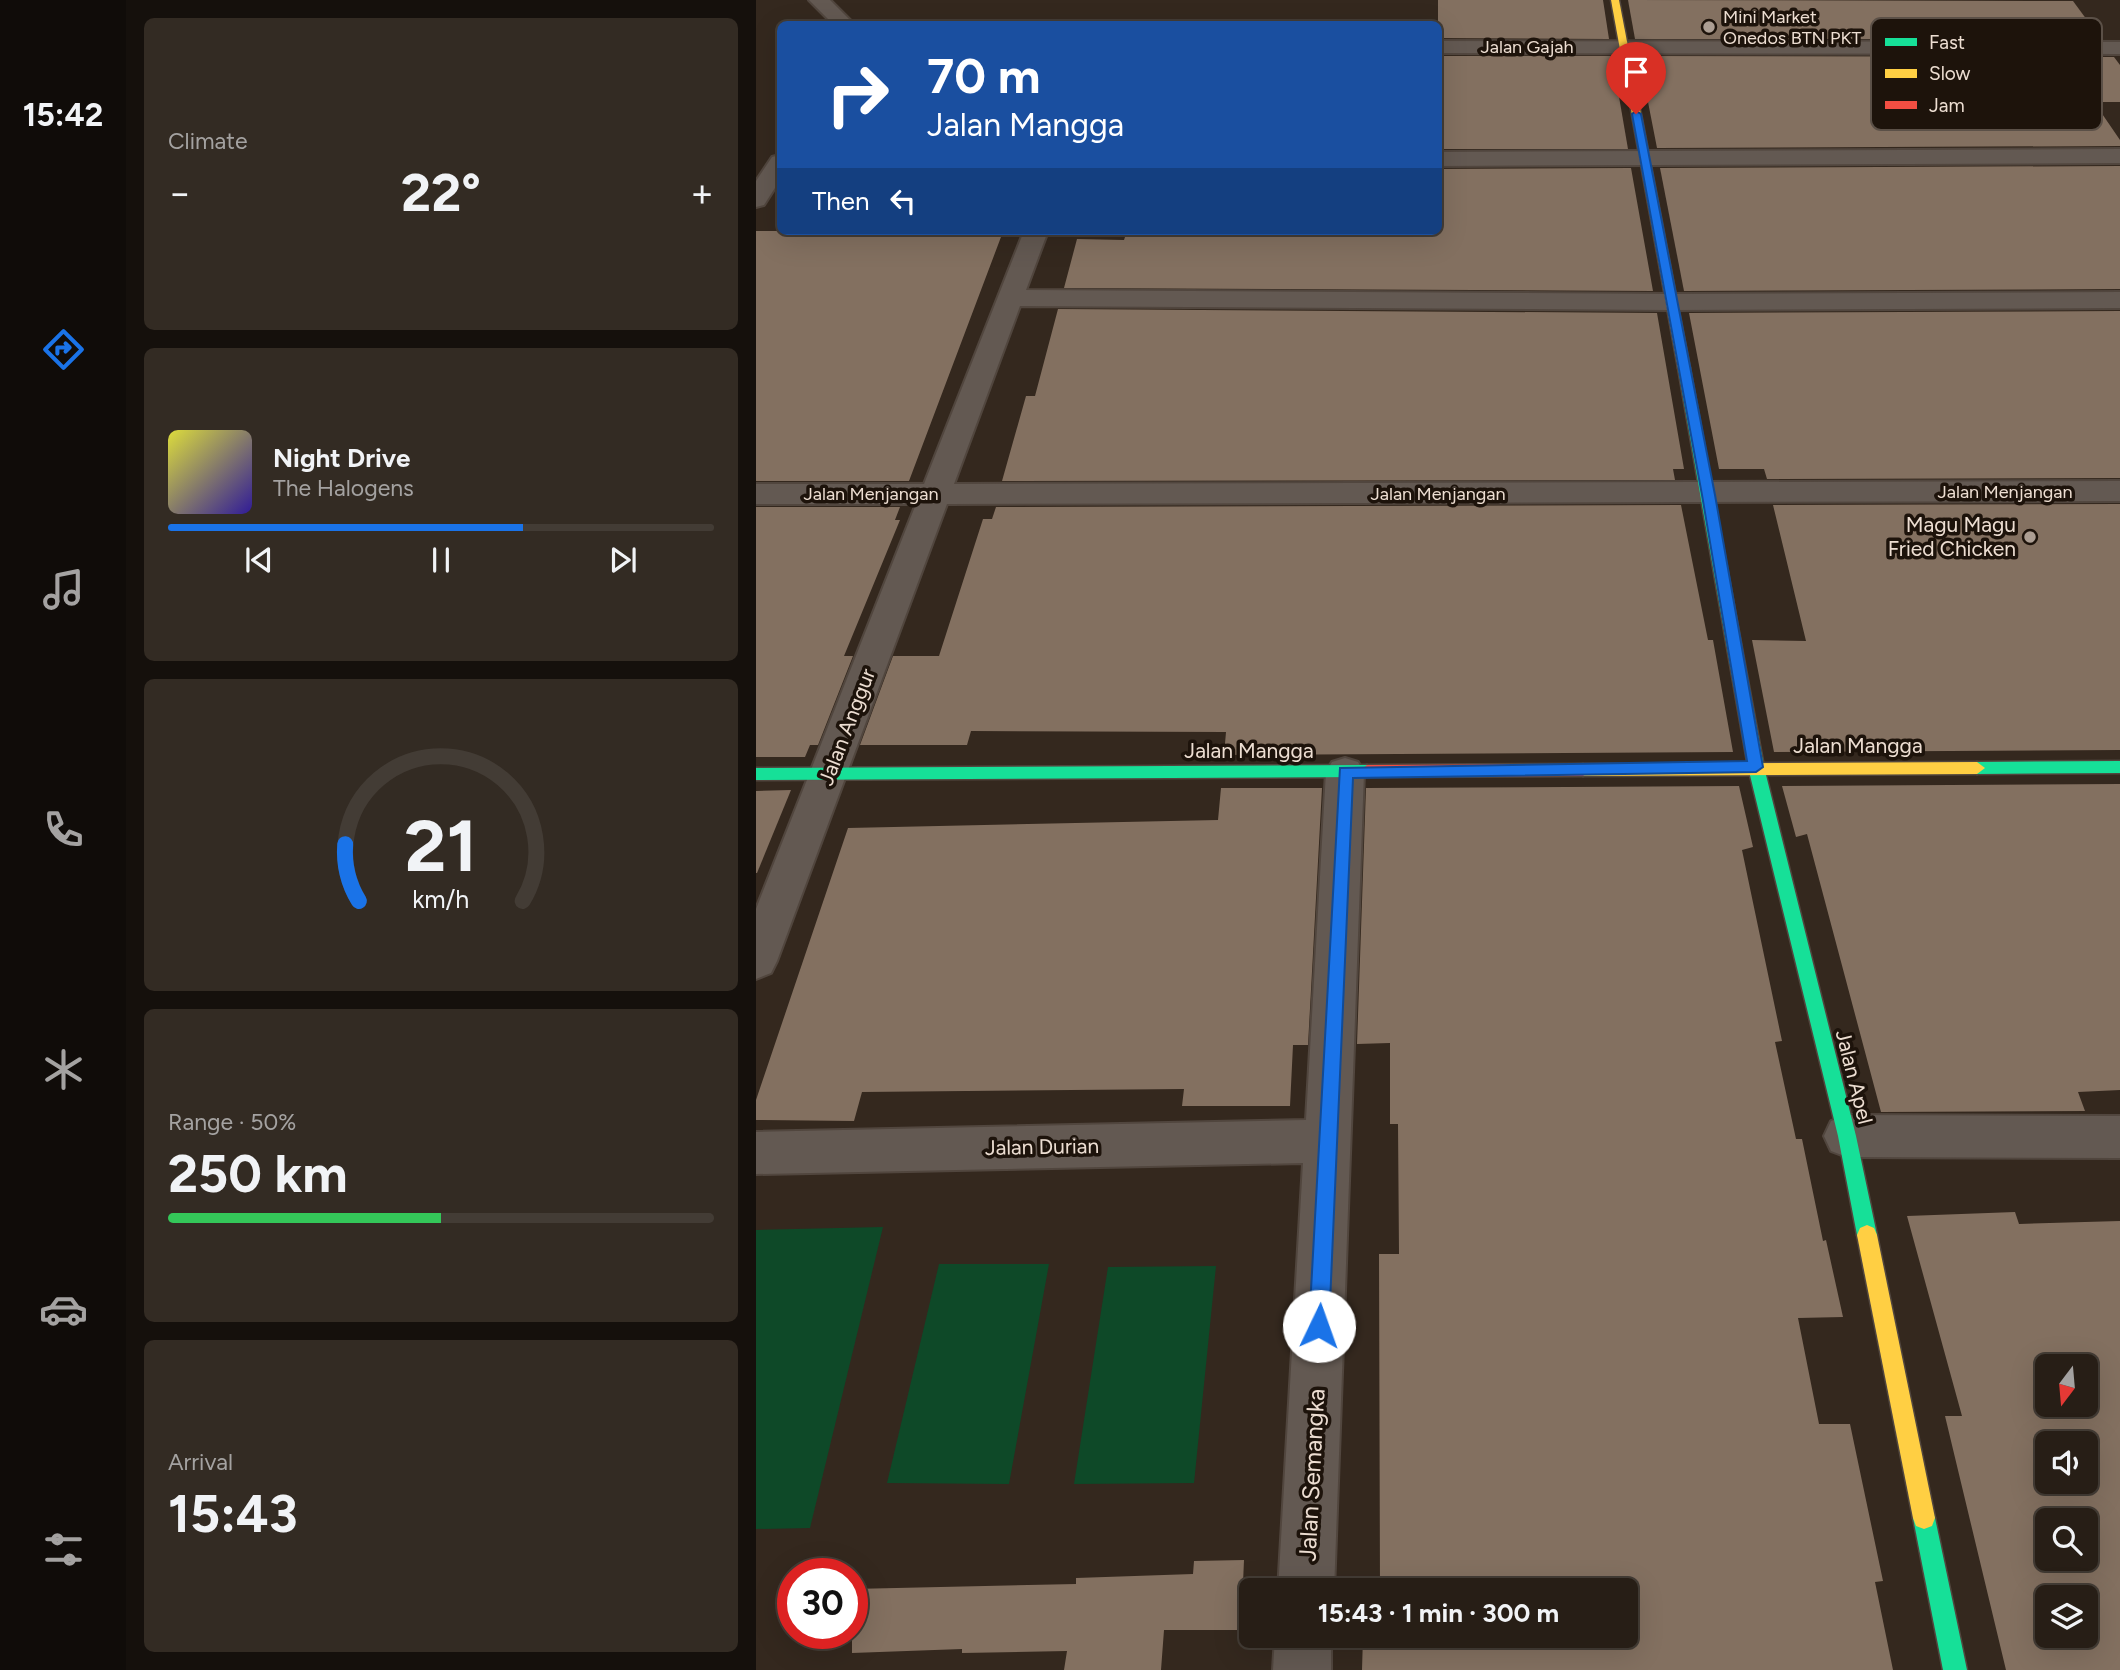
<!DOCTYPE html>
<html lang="en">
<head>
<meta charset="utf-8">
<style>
  :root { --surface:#271e16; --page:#332b23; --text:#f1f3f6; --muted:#a4a2a1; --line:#433c35; --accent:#1a73e8 }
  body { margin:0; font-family:Figtree,sans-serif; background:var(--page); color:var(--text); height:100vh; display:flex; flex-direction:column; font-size:26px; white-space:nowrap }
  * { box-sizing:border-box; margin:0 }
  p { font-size:23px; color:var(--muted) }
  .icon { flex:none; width:38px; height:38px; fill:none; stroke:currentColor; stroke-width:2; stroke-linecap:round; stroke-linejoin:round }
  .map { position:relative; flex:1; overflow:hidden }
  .sheet { display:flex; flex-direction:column; gap:18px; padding:18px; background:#15100c; width:630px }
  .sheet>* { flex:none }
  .hud { position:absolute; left:21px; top:21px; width:665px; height:214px; border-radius:10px; box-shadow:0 7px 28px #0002,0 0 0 2px var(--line); background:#1a4fa0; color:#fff; overflow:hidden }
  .needle { width:46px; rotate:196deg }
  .buttons { position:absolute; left:1279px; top:1354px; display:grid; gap:14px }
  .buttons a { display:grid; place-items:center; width:63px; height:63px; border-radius:10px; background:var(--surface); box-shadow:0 7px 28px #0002,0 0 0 2px var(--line); font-size:35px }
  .speed { position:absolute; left:21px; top:1558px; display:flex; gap:14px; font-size:35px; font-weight:700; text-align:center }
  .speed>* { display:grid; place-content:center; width:91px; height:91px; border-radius:50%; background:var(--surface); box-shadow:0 7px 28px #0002,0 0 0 2px var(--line); line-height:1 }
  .speed .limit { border:10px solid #d22; background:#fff; color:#111 }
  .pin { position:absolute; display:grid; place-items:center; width:60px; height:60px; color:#fff; margin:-72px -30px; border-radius:50% 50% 50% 0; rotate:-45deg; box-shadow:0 0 7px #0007 }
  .pin .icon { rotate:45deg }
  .me { position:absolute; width:77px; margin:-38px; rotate:3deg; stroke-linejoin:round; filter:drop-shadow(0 0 5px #0008) }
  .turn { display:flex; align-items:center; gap:24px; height:147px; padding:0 35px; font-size:32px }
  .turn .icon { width:91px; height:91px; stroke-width:2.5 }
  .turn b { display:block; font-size:49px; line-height:60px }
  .then { display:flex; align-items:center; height:66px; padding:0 35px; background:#0003; gap:14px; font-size:26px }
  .big { font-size:52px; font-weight:700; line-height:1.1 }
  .sheet .card { flex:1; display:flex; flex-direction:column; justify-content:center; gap:10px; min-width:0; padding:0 24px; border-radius:10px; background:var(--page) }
  .sheet .dial { align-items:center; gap:0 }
  .dial svg { height:182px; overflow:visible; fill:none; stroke:var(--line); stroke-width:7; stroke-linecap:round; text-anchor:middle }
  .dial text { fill:var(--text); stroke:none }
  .song { display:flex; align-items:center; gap:21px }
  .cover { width:84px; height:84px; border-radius:10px; background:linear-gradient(135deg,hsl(60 70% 55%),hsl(250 70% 35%)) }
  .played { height:7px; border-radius:4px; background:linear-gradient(90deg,var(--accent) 65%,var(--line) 65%) }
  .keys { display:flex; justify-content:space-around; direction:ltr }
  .heat { display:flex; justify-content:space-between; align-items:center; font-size:38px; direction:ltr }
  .charge { height:10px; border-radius:5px; background:linear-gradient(90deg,#34c759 50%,var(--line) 0) }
  .trip { position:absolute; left:483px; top:1578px; width:399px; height:70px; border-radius:10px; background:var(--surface); box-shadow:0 7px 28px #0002,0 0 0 2px var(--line); font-weight:700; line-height:70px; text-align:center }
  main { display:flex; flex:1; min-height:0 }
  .menu { display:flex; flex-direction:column; width:126px; justify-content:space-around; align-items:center; background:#100c09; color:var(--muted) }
  .menu .icon { width:49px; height:49px }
  .menu .current { color:var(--accent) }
  .menu b { font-size:32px; color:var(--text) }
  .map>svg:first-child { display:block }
  .green { fill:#0e4928 }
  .building { fill:#837060; fill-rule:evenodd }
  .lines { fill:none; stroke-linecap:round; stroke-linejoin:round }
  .street-casing { stroke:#51463e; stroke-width:4 }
  .fast-casing { stroke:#51463e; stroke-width:3 }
  .slow-casing { stroke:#51463e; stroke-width:3 }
  .jam-casing { stroke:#51463e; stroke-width:3 }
  .street { fill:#635952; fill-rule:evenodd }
  .fast { fill:#16e098; fill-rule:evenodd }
  .slow { fill:#ffcf43; fill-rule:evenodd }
  .jam { fill:#f24e42; fill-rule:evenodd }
  .route { fill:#1a73e8; stroke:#114b97; stroke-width:2 }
  .poi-dot { fill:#ac9e93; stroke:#1d130b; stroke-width:2.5 }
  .labels { text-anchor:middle; stroke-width:7; stroke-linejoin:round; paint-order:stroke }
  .far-poi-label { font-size:18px; fill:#edded2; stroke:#1d130b; text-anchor:start }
  .far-street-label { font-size:18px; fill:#edded2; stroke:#1d130b }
  .poi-label { font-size:21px; fill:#edded2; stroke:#1d130b; text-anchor:end }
  .street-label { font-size:21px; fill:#edded2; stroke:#1d130b }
  .near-street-label { font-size:24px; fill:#edded2; stroke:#1d130b }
  .key { fill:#1d130b; stroke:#5b5047; stroke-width:2 }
  .key-label { font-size:19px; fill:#edded2 }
</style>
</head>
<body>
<main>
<nav class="menu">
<b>15:42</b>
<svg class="icon current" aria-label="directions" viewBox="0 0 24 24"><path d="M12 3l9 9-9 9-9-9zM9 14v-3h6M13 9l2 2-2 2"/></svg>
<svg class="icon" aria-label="music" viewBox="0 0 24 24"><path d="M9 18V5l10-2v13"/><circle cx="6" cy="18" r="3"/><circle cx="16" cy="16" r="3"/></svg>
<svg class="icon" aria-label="phone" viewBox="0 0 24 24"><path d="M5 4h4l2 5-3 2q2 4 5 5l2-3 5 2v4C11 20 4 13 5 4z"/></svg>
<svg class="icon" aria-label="climate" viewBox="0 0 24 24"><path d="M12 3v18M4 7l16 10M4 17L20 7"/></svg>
<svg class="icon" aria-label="car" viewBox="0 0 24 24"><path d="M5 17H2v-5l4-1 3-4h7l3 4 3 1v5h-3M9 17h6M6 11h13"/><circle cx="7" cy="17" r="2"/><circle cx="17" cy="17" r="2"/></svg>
<svg class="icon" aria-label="filters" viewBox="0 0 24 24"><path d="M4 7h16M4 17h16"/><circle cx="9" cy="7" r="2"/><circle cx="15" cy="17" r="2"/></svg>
</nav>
<section class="sheet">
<div class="card"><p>Climate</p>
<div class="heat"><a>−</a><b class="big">22°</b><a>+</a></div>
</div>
<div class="card">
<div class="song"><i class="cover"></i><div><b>Night Drive</b><p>The Halogens</p></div></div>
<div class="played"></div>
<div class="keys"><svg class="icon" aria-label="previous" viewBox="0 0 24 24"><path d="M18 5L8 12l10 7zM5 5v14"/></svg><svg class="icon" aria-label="pause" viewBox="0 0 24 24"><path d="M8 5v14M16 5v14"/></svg><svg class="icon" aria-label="next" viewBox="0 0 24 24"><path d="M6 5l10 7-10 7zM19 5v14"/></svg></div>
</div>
<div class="card dial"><svg viewBox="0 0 100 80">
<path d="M14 69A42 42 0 1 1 86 69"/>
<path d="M14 69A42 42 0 0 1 8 44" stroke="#1a73e8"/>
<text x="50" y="56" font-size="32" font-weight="700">21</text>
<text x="50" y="72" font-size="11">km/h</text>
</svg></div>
<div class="card"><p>Range · 50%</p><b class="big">250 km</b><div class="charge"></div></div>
<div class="card"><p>Arrival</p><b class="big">15:43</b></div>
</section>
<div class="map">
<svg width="1364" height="1670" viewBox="0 0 1364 1670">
  <rect width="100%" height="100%" fill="#34281e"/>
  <g class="green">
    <path d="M127,1227L54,1528L0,1529V1230Z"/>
    <path d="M183,1264H293L253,1484L131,1483Z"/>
    <path d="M460,1266L438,1483L318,1484L352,1267Z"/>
  </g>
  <g class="building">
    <path d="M682,0H847L853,39L682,38Z"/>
    <path d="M872,0L1317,1L1345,39H879Z"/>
    <path d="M682,56H856L872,149H682Z"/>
    <path d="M883,56L1358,57L1364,65V102H1338L1364,140V146L901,148Z"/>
    <path d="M1364,166V289L928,291L904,168Z"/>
    <path d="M875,168L897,291L308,288L321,239L368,240L370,234L682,232V169Z"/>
    <path d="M0,231H233L231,236L245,237L153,481H0Z"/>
    <path d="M302,309L901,313L928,469H917L919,480L246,481L270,396H279Z"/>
    <path d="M1364,311V478L1011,479L1008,469H963L933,313Z"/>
    <path d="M1364,504V750L1018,752L996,640L1050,641L1017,505Z"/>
    <path d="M925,505L952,640H957L977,752L468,755L470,732L215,731L211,745H104L137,656H183L227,519H236L240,507Z"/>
    <path d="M0,507H144L139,520H144L88,656H97L62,745H54L49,757H0Z"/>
    <path d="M1364,784V1090L1322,1092L1329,1111L1125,1112L1051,834L1040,837L1026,786Z"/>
    <path d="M983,786L997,847L986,850L1026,1041L1019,1042L1040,1139H1046L1067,1241L1070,1240L1087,1317L1042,1318L1063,1424H1094L1127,1581L1119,1582L1137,1670H606L607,1636H870V1591H624L623,1254H643L642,1124H634V1043L601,1044L610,788Z"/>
    <path d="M465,788H566L552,1045H537L534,1106H426L428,1089L106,1092L98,1121L0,1120V1100L92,828L462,820Z"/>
    <path d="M35,790L1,873H0V791Z"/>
    <path d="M1259,1212L1263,1224L1364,1221V1670H1250L1189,1416H1206L1151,1216ZM1292,1367H1330V1405H1292ZM1292,1444H1330V1482H1292ZM1292,1521H1330V1559H1292ZM1292,1598H1330V1636H1292Z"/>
    <path d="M488,1560L485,1630H408L405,1670H308L311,1651L206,1653V1649L96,1653V1589L320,1584V1578L437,1574L438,1561Z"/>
  </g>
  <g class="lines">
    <defs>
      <g id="street">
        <path d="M53,0H74L98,24H77Z"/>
        <path d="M682,41L1364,42V54L682,53Z"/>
        <path d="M1364,149V163L682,166V152Z"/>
        <path d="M24,155V180L8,205L0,207V181L16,157Z"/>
        <path d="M268,231H292L270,290L915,294L1364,292V308L915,310L264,306L198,484L1364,481V501L191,504L21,961L15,973L0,979V909L160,504H0V484H168Z"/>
        <path d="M589,758L602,762L608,772L578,1591H522L547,1163L0,1174V1132L550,1120L570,772L576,762Z"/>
        <path d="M1091,1115L1364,1116V1158L1091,1157L1075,1151L1068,1136L1075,1121Z"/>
        <path d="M519,1636H575V1670H517Z"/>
      </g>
      <g id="fast">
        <path d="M928,365L934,368L1008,767L1100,1136L1121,1235L1118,1242L1111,1245L1104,1242L1101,1235L1082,1136L992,767L922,368Z"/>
        <path d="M1364,761V773L1221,774L1213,768L1221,762Z"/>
        <path d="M611,765L619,771L611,777L0,780V768Z"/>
        <path d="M1168,1507L1176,1510L1179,1518L1211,1670H1187L1157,1518L1160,1510Z"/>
      </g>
      <g id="slow">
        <path d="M855,0H863L934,368L928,371L922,368Z"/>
        <path d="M1221,762L1229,768L1221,774L827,776L819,770L827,764Z"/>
        <path d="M1111,1225L1118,1228L1121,1235L1179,1518L1176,1526L1168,1529L1160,1526L1157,1518L1101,1235L1104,1228Z"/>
      </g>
      <path id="jam" d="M827,764L835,770L827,776L611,777L603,771L611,765Z"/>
    </defs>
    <use href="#street" class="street-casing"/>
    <use href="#fast" class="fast-casing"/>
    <use href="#slow" class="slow-casing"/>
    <use href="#jam" class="jam-casing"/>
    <use href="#street" class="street"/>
    <use href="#fast" class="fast"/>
    <use href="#slow" class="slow"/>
    <use href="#jam" class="jam"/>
  </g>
  <path class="route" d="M880,111L885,114L959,495L1007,767L1000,772L597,778L573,1326L570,1334L563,1337L556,1334L553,1326L584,768L991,761L946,495L876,114Z"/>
  <g class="poi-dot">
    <circle cx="953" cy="27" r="7"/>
    <circle cx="1274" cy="537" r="7"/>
  </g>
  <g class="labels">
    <g class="far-poi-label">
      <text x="967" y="23">Mini Market<tspan x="967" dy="21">Onedos BTN PKT</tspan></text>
    </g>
    <g class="far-street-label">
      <text x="771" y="53">Jalan Gajah</text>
      <text x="1249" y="498">Jalan Menjangan</text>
      <text x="115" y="500">Jalan Menjangan</text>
      <text x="682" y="500">Jalan Menjangan</text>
    </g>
    <g class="poi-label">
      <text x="1260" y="532">Magu Magu<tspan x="1260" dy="24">Fried Chicken</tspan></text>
    </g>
    <g class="street-label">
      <text transform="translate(91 727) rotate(-69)" y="7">Jalan Anggur</text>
      <text x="1102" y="753">Jalan Mangga</text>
      <text x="493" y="758">Jalan Mangga</text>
      <text transform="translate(1098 1077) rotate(76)" y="7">Jalan Apel</text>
      <text transform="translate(286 1147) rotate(-1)" y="7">Jalan Durian</text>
    </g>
    <g class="near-street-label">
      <text transform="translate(556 1475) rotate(-87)" y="8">Jalan Semangka</text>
    </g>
  </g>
  <rect x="1115" y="18" width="231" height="112" rx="10" class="key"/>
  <rect x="1129" y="38" width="32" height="8" fill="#16e098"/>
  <rect x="1129" y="69" width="32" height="9" fill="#ffcf43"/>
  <rect x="1129" y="101" width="32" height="8" fill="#f24e42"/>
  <g class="key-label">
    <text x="1173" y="49">Fast</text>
    <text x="1173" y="80">Slow</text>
    <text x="1173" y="112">Jam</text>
  </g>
</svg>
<div class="buttons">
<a><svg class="needle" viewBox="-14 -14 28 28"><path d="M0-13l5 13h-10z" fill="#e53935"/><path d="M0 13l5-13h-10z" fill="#a4a2a1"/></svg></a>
<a><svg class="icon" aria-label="sound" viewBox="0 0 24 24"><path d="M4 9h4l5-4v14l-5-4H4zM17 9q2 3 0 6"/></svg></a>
<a><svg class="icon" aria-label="search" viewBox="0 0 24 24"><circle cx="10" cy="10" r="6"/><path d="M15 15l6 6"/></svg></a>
<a><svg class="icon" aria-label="layers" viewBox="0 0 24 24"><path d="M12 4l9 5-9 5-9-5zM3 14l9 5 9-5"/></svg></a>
</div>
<div class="speed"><div class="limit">30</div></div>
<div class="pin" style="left:880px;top:114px;background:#d93025"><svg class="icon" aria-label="arrive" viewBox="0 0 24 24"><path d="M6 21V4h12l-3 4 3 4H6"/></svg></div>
<svg class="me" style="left:563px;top:1326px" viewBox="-20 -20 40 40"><circle r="19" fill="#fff"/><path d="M0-13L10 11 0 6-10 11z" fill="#1a73e8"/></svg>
<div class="trip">15:43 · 1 min · 300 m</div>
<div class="hud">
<div class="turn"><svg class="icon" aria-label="right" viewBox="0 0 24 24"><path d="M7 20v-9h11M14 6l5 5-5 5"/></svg><div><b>70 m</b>Jalan Mangga</div></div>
<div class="then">Then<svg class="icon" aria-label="left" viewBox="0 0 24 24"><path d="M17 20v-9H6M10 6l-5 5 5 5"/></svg></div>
</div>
</div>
</main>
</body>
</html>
